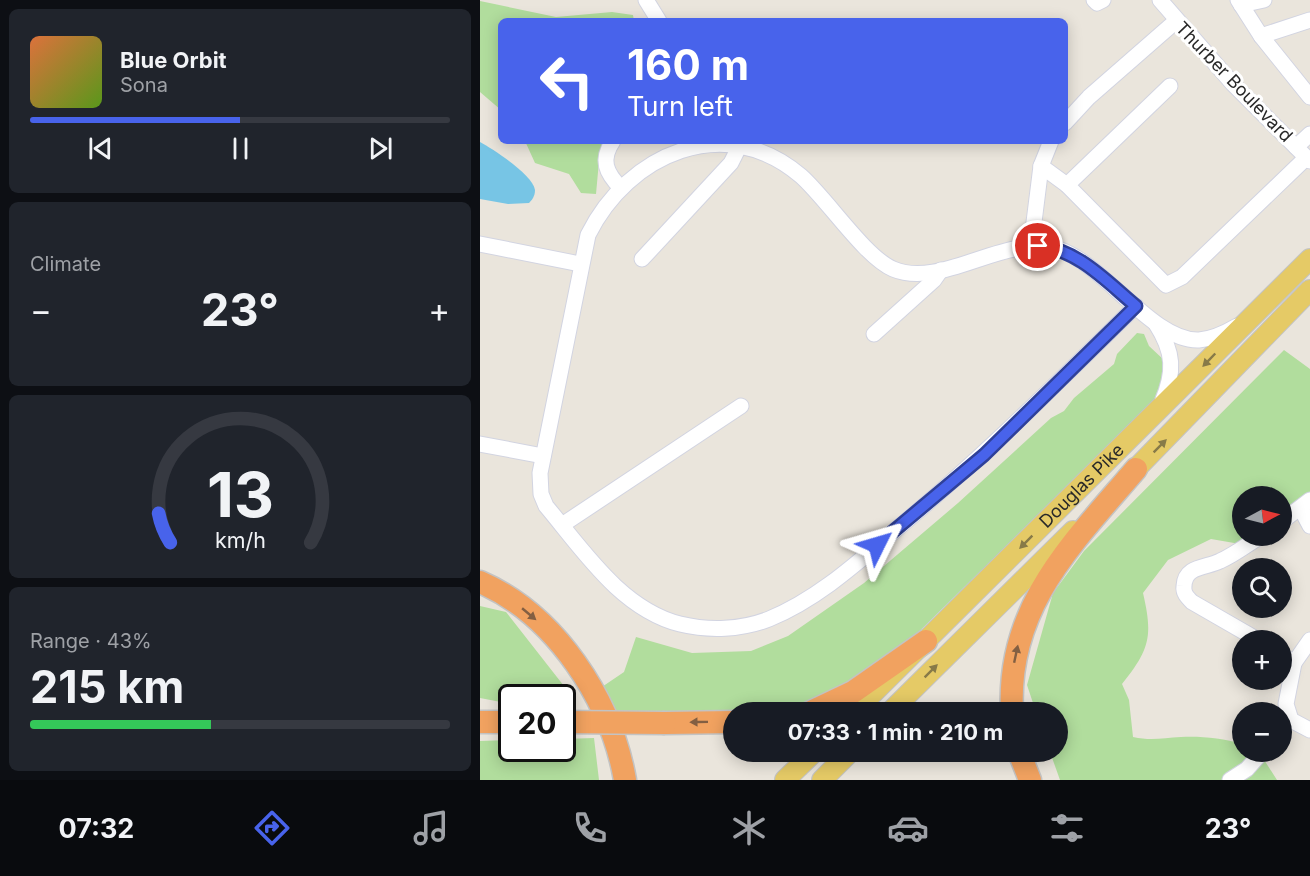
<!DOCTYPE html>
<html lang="en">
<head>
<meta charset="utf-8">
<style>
  :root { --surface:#171b24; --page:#20242c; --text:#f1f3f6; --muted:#9ea1a6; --line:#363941; --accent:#4863eb }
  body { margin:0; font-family:Inter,sans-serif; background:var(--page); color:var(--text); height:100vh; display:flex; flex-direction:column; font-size:22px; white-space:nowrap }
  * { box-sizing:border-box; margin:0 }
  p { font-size:20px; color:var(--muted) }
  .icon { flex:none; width:33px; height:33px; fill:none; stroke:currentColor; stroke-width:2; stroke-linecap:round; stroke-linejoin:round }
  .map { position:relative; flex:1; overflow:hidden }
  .sheet { display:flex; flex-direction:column; gap:9px; padding:9px; background:#0d0f14; width:480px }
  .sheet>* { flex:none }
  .top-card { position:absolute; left:18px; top:18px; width:570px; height:126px; border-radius:9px; box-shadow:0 3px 15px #0003; background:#4863eb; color:#fff; overflow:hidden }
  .needle { width:39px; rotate:83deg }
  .tools { position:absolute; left:752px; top:486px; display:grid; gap:12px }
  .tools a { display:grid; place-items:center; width:60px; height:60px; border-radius:50%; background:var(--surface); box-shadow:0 3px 15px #0003; font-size:30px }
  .speed { position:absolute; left:18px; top:684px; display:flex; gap:12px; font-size:30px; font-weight:700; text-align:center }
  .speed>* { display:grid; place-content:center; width:78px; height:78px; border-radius:50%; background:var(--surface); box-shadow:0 3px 15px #0003; line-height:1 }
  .speed .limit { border:3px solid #111; border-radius:9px; background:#fff; color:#111 }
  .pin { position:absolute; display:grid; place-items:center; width:51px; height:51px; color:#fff; margin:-26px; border:3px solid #fff; border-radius:50%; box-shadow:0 2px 6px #0007 }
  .me { position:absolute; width:66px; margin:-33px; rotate:50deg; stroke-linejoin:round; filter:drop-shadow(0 0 4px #0008) }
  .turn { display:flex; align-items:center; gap:21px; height:126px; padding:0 30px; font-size:27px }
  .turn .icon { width:78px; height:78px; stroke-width:2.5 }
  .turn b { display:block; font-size:42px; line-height:51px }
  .big { font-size:45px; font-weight:700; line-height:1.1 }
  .sheet .widget { flex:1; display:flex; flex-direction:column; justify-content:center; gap:9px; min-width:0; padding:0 21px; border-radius:9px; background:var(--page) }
  .sheet .dial { align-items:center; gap:0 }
  .dial svg { height:156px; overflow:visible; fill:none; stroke:var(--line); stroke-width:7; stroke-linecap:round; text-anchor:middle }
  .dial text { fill:var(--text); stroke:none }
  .song { display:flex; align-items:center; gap:18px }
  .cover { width:72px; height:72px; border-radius:9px; background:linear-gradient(135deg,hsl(20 70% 55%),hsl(90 70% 35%)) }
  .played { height:6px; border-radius:3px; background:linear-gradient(90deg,var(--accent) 50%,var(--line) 50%) }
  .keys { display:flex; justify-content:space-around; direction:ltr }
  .heat { display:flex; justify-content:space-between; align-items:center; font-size:33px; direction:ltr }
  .charge { height:9px; border-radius:4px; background:linear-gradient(90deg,#34c759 43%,var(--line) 0) }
  .trip { position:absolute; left:243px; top:702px; width:345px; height:60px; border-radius:30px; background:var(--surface); box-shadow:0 3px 15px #0003; font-weight:700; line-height:60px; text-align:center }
  .tabs { display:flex; height:96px; justify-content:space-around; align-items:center; background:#090b0e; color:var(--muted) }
  .tabs .icon { width:42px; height:42px }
  .tabs .selected { color:var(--accent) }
  .tabs b { font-size:27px; color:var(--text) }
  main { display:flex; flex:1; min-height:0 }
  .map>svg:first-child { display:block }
  .green { fill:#b1dd9d }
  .water { fill:#77c5e5 }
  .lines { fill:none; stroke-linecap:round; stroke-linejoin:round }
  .minor-casing { stroke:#d2d4e1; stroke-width:17 }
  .major-casing { stroke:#c3c3c3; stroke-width:22 }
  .highway-casing { stroke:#c3c3c3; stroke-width:25 }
  .minor { stroke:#fff; stroke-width:15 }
  .major { stroke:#e5ca66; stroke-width:20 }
  .highway { stroke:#f1a260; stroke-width:22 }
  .highway-bridge-casing { stroke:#c3c3c3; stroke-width:25; stroke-linecap:butt }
  .highway-bridge { stroke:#f1a260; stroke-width:22 }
  .oneway { fill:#877a48 }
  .oneway2 { fill:#835f42 }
  .route-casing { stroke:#2f4099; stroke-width:15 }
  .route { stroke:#4863eb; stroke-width:10 }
  .labels { text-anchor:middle; stroke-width:6; stroke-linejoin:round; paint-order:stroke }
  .street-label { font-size:18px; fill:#292929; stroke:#fff }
</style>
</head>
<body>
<main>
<section class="sheet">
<div class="widget">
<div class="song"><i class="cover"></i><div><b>Blue Orbit</b><p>Sona</p></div></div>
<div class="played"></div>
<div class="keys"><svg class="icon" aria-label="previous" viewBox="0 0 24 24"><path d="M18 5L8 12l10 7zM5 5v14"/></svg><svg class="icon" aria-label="pause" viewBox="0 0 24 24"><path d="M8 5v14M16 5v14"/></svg><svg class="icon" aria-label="next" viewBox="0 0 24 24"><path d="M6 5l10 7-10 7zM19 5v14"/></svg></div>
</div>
<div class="widget"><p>Climate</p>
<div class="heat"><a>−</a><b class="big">23°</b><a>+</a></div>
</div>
<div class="widget dial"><svg viewBox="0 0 100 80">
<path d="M14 69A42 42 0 1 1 86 69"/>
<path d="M14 69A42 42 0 0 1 8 54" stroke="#4863eb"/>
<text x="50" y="56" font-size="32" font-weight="700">13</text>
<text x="50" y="72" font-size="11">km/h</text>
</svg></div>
<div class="widget"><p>Range · 43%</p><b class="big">215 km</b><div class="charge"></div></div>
</section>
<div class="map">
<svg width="830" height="780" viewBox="0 0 830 780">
  <rect width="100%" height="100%" fill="#eae5dc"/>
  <g class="green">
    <path d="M0,1L76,17L132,12L153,15L154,21H21V110L0,92Z"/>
    <path d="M45,141H125L120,150L116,194L101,193L89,174L55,163Z"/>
    <path d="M657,333L664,334L669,346L700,375L405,665L343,706L319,712H254L126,721L113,693L144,672L156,637L212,653L271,651L308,636L384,583L478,503L571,418L584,411L594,398L634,364L637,354Z"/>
    <path d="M804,350L830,369V492L801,514V496H762V536H772L760,544L731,539L688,560L663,593C673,636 670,649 642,684L649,700L653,737C671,741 683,738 701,737C720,736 743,738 762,744V752H779L797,780H580L570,752H578V712H556L547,685L573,593L604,551Z"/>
    <path d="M0,606L26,612L91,695L83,701L82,698H32L31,704L0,698Z"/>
    <path d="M114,738L119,780H0V741L31,740L32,748H82L83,739Z"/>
  </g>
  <path class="water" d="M0,142C13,149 53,175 55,190C55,196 52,200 49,203L28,204L0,199Z"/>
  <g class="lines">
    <defs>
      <g id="minor">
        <path d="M166,0L179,21"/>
        <path d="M614,0L617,3L623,0"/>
        <path d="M680,0L753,84L830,161"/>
        <path d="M758,0L781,36L830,97"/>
        <path d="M761,5L784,0"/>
        <path d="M781,36L830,20"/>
        <path d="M585,123L609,97L696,21"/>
        <path d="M133,141C120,160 126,173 141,188"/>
        <path d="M816,147L830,134"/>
        <path d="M561,166L587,185L686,285L702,277L826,158"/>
        <path d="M587,185L690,86"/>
        <path d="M0,244L100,264"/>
        <path d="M551,246L561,166L571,141"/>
        <path d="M162,259L251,163L259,147"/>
        <path d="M656,306C577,383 503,457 418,528C378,562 338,599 289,619C261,630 229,631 200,624C141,609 103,550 66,506L61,494L60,473L108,235C148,154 245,111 321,176C347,199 385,257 413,269C463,290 527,231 581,250C625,266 674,342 719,340C733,339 745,333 757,326"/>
        <path d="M676,324C694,352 695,372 682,402"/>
        <path d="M394,334L454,280L461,270"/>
        <path d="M0,444L63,456"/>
        <path d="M821,509L830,526"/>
        <path d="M801,522L830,500"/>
        <path d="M82,525L261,406"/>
        <path d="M778,640L712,602C707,597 703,593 704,586C705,565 727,568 740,561C754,555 768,544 781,536"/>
        <path d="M801,655L814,663L806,704L811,720L830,730"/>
        <path d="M814,663L830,640"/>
        <path d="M750,780L767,769L782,752"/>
      </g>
      <g id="major">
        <path d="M646,479L830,290"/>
        <path id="s1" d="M374,712L830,259"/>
        <path d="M410,712L593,531"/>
        <path d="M305,780L334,752"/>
        <path d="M342,780L370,752"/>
      </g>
      <g id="highway">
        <path d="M0,582C76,615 131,700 145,780"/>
        <path d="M331,712L373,692L446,641"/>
        <path d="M532,712C526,607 592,544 656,469"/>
        <path d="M0,722H32"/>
        <path d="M185,723L254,722"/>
        <path d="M539,752L550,780"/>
      </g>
    </defs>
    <use href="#minor" class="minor-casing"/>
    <use href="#major" class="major-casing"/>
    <use href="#highway" class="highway-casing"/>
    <use href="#minor" class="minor"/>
    <use href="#major" class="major"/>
    <use href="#highway" class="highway"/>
    <defs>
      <path id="highway-bridge" d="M82,722L185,723"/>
    </defs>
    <use href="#highway-bridge" class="highway-bridge-casing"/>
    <use href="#highway-bridge" class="highway-bridge"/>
  </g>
  <defs><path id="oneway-solid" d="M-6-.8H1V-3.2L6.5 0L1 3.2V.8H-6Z" transform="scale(1.5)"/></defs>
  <g class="oneway">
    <use href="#oneway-solid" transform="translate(729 360) rotate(134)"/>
    <use href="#oneway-solid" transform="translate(680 446) rotate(-45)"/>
    <use href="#oneway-solid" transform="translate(546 542) rotate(135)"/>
    <use href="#oneway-solid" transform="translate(451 671) rotate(-45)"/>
  </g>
  <g class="oneway2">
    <use href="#oneway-solid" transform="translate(49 614) rotate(40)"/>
    <use href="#oneway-solid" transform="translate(536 654) rotate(-78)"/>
    <use href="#oneway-solid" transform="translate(219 722) rotate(179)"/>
  </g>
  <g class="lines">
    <defs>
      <path id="route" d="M397,545L504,455L656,306C627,282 598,249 558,246"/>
    </defs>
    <use href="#route" class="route-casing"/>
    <use href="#route" class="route"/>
  </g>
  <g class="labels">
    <g class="street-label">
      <text transform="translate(754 82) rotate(46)" y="6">Thurber Boulevard</text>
      <text dy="6" stroke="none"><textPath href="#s1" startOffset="321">Douglas Pike</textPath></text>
    </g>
  </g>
</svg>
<div class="tools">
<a><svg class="needle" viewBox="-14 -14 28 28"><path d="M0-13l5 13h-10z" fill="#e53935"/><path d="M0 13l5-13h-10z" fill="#9ea1a6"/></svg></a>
<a><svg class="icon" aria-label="search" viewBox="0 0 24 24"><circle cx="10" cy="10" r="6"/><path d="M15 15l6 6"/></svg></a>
<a>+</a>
<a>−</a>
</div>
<div class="speed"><div class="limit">20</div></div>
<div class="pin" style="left:558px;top:246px;background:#d93025"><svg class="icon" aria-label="arrive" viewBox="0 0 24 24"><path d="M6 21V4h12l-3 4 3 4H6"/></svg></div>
<svg class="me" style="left:397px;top:545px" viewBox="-20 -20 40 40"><path d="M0-17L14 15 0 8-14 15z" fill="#4863eb" stroke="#fff" stroke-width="4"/></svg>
<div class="trip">07:33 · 1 min · 210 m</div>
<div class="top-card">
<div class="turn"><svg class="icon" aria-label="left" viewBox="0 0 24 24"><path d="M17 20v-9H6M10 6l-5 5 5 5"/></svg><div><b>160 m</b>Turn left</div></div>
</div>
</div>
</main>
<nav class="tabs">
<b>07:32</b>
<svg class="icon selected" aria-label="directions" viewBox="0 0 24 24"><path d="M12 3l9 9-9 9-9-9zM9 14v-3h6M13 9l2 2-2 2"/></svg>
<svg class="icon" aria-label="music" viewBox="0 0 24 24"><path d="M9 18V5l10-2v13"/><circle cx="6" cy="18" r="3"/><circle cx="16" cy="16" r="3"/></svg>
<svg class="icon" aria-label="phone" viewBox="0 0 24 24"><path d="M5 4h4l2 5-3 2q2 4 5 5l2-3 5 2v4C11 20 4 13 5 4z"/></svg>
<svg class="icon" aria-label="climate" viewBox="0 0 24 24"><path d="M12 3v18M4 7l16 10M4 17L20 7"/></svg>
<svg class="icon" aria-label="car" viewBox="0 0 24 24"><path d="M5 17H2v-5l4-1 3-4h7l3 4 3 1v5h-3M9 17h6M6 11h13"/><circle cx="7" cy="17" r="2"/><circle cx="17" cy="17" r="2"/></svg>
<svg class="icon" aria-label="filters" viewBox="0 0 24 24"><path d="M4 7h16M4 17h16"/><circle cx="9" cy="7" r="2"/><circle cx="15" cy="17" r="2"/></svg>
<b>23°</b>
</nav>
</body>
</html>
